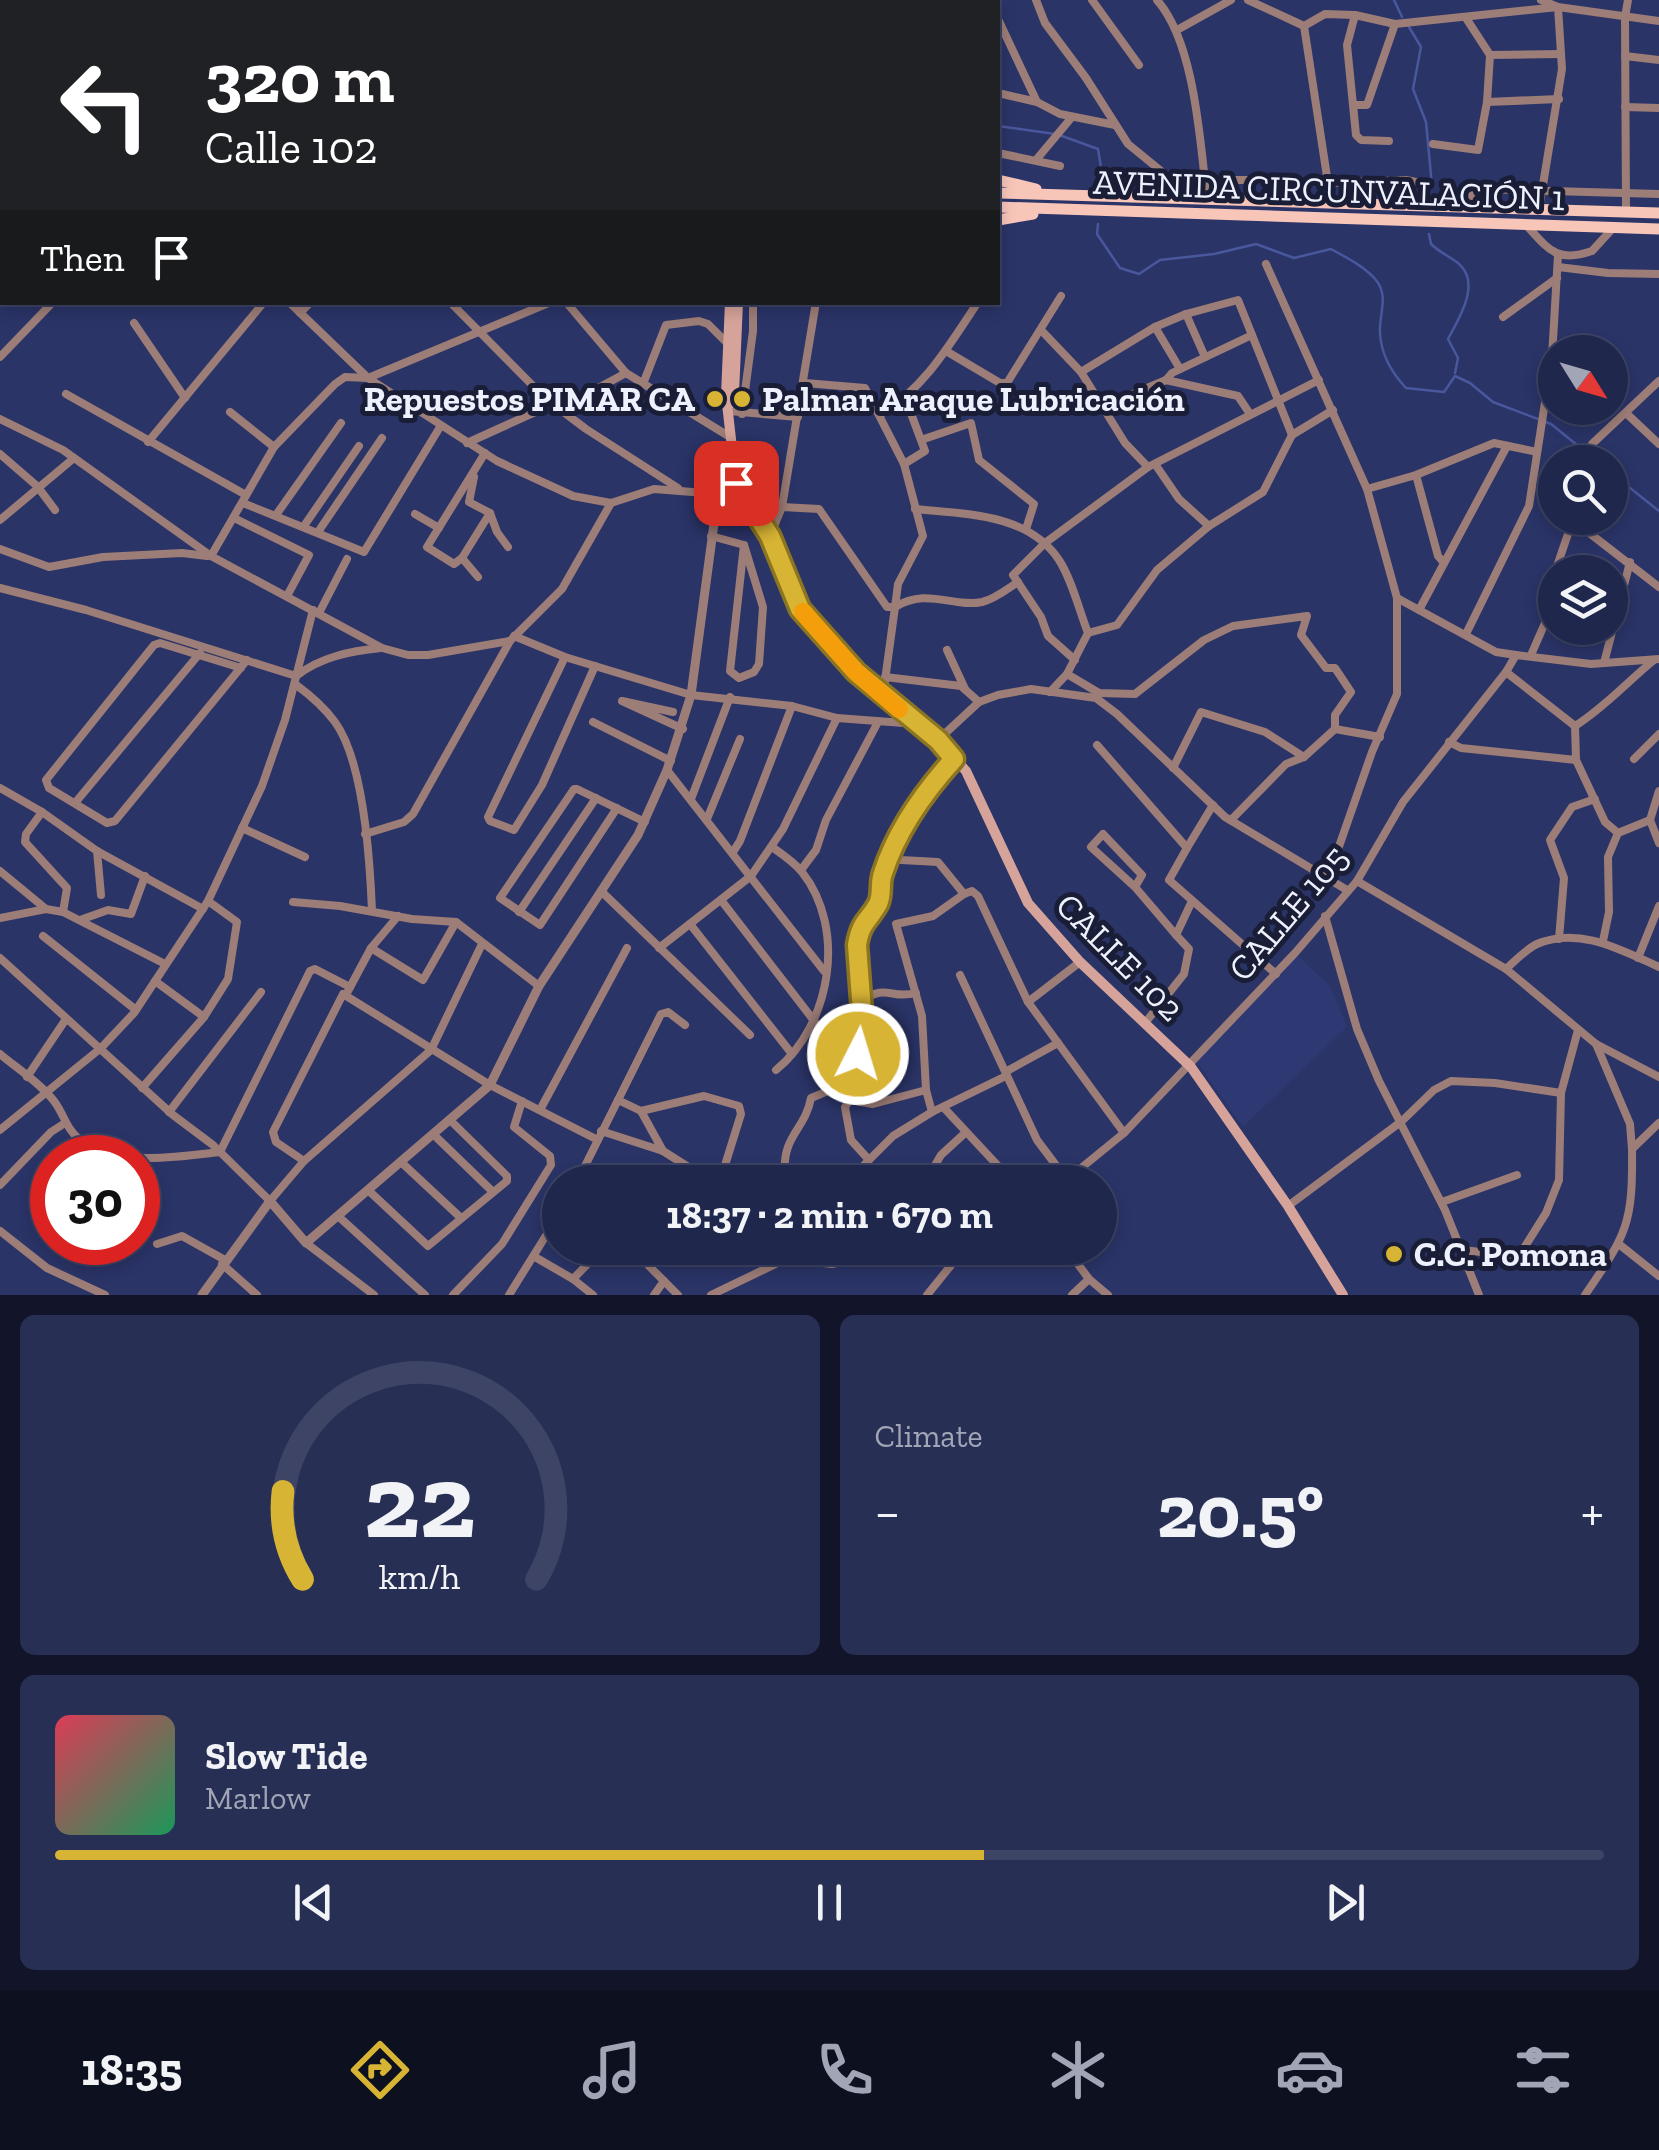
<!DOCTYPE html>
<html lang="en">
<head>
<meta charset="utf-8">
<style>
  :root { --surface:#20274d; --page:#282f54; --text:#f1f3f6; --muted:#a2a5b6; --line:#3d4465; --accent:#d8b434 }
  body { margin:0; font-family:"Zilla Slab",serif; background:var(--page); color:var(--text); height:100vh; display:flex; flex-direction:column; font-size:38px; white-space:nowrap }
  * { box-sizing:border-box; margin:0 }
  p { font-size:32px; color:var(--muted) }
  .icon { flex:none; width:55px; height:55px; fill:none; stroke:currentColor; stroke-width:2; stroke-linecap:round; stroke-linejoin:round }
  .map { position:relative; height:1295px; overflow:hidden }
  .panel { display:flex; flex-direction:column; gap:20px; padding:20px; background:#12152a; flex:1 }
  .panel>* { flex:none }
  .hud { position:absolute; left:0px; top:0px; width:1000px; height:305px; box-shadow:0 5px 15px #0003,0 0 0 2px var(--line); background:#202124; color:#fff; overflow:hidden }
  .needle { width:65px; rotate:127deg }
  .fabs { position:absolute; left:1538px; top:335px; display:grid; gap:20px }
  .fabs a { display:grid; place-items:center; width:90px; height:90px; border-radius:50%; background:var(--surface); box-shadow:0 5px 15px #0003,0 0 0 2px var(--line); font-size:50px }
  .speed { position:absolute; left:30px; top:1135px; display:flex; gap:20px; font-size:50px; font-weight:700; text-align:center }
  .speed>* { display:grid; place-content:center; width:130px; height:130px; border-radius:50%; background:var(--surface); box-shadow:0 5px 15px #0003,0 0 0 2px var(--line); line-height:1 }
  .speed .limit { border:15px solid #d22; background:#fff; color:#111 }
  .pin { position:absolute; display:grid; place-items:center; width:85px; height:85px; color:#fff; margin:-42px; border-radius:20px; box-shadow:0 5px 15px #0006 }
  .me { position:absolute; width:110px; margin:-55px; rotate:5deg; stroke-linejoin:round; filter:drop-shadow(0 0 8px #0008) }
  .turn { display:flex; align-items:center; gap:35px; height:210px; padding:0 40px; font-size:45px }
  .turn .icon { width:130px; height:130px; stroke-width:2.5 }
  .turn b { display:block; font-size:70px; line-height:85px }
  .then { display:flex; align-items:center; height:95px; padding:0 40px; background:#0003; gap:20px; font-size:38px }
  .big { font-size:75px; font-weight:700; line-height:1.1 }
  .panel .tile { flex:1; display:flex; flex-direction:column; justify-content:center; gap:15px; min-width:0; padding:0 35px; border-radius:15px; background:var(--page) }
  .panel .dial { align-items:center; gap:0 }
  .dial svg { height:260px; overflow:visible; fill:none; stroke:var(--line); stroke-width:7; stroke-linecap:round; text-anchor:middle }
  .dial text { fill:var(--text); stroke:none }
  .song { display:flex; align-items:center; gap:30px }
  .cover { width:120px; height:120px; border-radius:15px; background:linear-gradient(135deg,hsl(350 70% 55%),hsl(150 70% 35%)) }
  .played { height:10px; border-radius:5px; background:linear-gradient(90deg,var(--accent) 60%,var(--line) 60%) }
  .keys { display:flex; justify-content:space-around; direction:ltr }
  .heat { display:flex; justify-content:space-between; align-items:center; font-size:55px; direction:ltr }
  .panel .tiles { flex:1; display:grid; gap:20px; grid-template-columns:1fr 1fr }
  .tile:last-child { grid-column:span 2 }
  .trip { position:absolute; left:542px; top:1165px; width:575px; height:100px; border-radius:50px; background:var(--surface); box-shadow:0 5px 15px #0003,0 0 0 2px var(--line); font-weight:700; line-height:100px; text-align:center }
  .dock { display:flex; height:160px; justify-content:space-around; align-items:center; background:#0d101f; color:var(--muted) }
  .dock .icon { width:70px; height:70px }
  .dock .active { color:var(--accent) }
  .dock b { font-size:45px; color:var(--text) }
  .map>svg:first-child { display:block }
  .built { fill:#2e3974 }
  .lines { fill:none; stroke-linecap:round; stroke-linejoin:round }
  .stream { stroke:#49579d; stroke-width:2.5 }
  .minor { stroke:#9d7d77; stroke-width:8 }
  .tertiary { stroke:#9d7d77; stroke-width:9 }
  .secondary { stroke:#d5a399; stroke-width:10 }
  .primary { stroke:#f8c5b9; stroke-width:11 }
  .route-casing { stroke:#8c7522; stroke-width:25 }
  .route { stroke:#d8b434; stroke-width:18 }
  .slow { stroke:#f59e0b; stroke-width:18 }
  .poi-dot { fill:#d8b434; stroke:#191e36; stroke-width:4 }
  .labels { text-anchor:middle; stroke-width:10; stroke-linejoin:round; paint-order:stroke }
  .street-label { font-size:35px; fill:#edf1fe; stroke:#191e36 }
  .poi-label { font-size:35px; font-weight:bold; fill:#edf1fe; stroke:#191e36; text-anchor:start }
</style>
</head>
<body>
<div class="map">
<svg width="1659" height="1295" viewBox="0 0 1659 1295">
  <rect width="100%" height="100%" fill="#2a3467"/>
  <path class="built" d="M1293,951L1331,987L1347,1027L1243,1127L1197,1062Z"/>
  <g class="lines">
    <g class="stream">
      <path d="M1394,0L1402,17"/>
      <path d="M333,2L334,0"/>
      <path d="M949,2V0"/>
      <path d="M1409,27L1421,47L1413,89L1426,122L1432,186"/>
      <path d="M998,126L1055,134"/>
      <path d="M1062,136L1098,149L1104,186"/>
      <path d="M1098,224L1097,234L1120,268L1139,274L1160,260L1214,254L1256,244L1294,258L1331,249C1347,258 1364,266 1376,280C1389,296 1379,314 1380,333C1381,355 1391,372 1406,388L1444,392L1455,376L1470,383L1493,402L1551,424L1598,462"/>
      <path d="M1429,234L1431,244C1439,252 1449,256 1458,263C1482,283 1459,318 1448,339L1458,358L1455,373"/>
      <path d="M0,245L2,244"/>
      <path d="M1610,472L1659,511"/>
    </g>
    <g class="minor">
      <path d="M85,0L86,2"/>
      <path d="M468,0L471,2"/>
      <path d="M598,0L601,2"/>
      <path d="M765,0L766,2"/>
      <path d="M818,0L819,2"/>
      <path d="M989,0L990,2"/>
      <path d="M1036,0L1045,23L1086,78L1128,144L1193,197"/>
      <path d="M1092,0L1139,65"/>
      <path d="M1157,0C1195,43 1200,142 1207,199"/>
      <path d="M1248,0L1304,26L1325,14L1355,15L1395,24L1558,7L1659,21"/>
      <path d="M240,2V0"/>
      <path d="M378,2L380,0"/>
      <path d="M523,2L525,0"/>
      <path d="M634,2L637,0"/>
      <path d="M716,2L717,0"/>
      <path d="M893,2L917,0"/>
      <path d="M1355,15L1347,45L1356,135L1361,140L1389,141"/>
      <path d="M998,19L1037,102L1060,114L1115,125"/>
      <path d="M1304,26L1331,203"/>
      <path d="M1177,30L1231,0"/>
      <path d="M1490,55L1561,54"/>
      <path d="M1625,56L1659,60"/>
      <path d="M0,90H2"/>
      <path d="M998,93L1037,102"/>
      <path d="M1487,102L1559,99"/>
      <path d="M1355,105H1367L1395,24"/>
      <path d="M1625,107L1659,108"/>
      <path d="M1433,144L1478,150L1487,102L1490,55L1466,18"/>
      <path d="M998,153L1060,166"/>
      <path d="M1036,160L1072,117"/>
      <path d="M1205,180H1272"/>
      <path d="M1328,183L1406,180L1421,183"/>
      <path d="M1458,204L1483,189L1659,194"/>
      <path d="M1539,209L1562,69L1558,7L1541,0"/>
      <path d="M1626,212L1625,17L1628,0"/>
      <path d="M1527,226C1549,250 1557,263 1592,251L1614,227"/>
      <path d="M1266,264L1367,489L1397,598V694L1372,752L1328,878"/>
      <path d="M1558,267L1608,273L1659,274"/>
      <path d="M0,301L2,298"/>
      <path d="M289,302L368,378L551,302"/>
      <path d="M450,302L545,398L586,429L678,488"/>
      <path d="M566,302L626,373L730,437"/>
      <path d="M300,313L311,302"/>
      <path d="M1186,314L1205,357"/>
      <path d="M1503,317L1557,278"/>
      <path d="M134,323L185,398"/>
      <path d="M1155,327L1180,369"/>
      <path d="M1041,330L1081,372L1125,443L1148,467"/>
      <path d="M946,351L1000,383H1007L1061,296"/>
      <path d="M0,357L53,302"/>
      <path d="M1081,372L1155,327L1186,314L1238,300L1292,435"/>
      <path d="M1166,380L1172,373L1252,335"/>
      <path d="M805,383L865,388L904,464L923,536L898,584L895,607"/>
      <path d="M643,384L666,325L699,321L708,324L728,344"/>
      <path d="M66,394L246,495"/>
      <path d="M1102,407L1166,380L1238,396L1250,414"/>
      <path d="M559,409L626,373"/>
      <path d="M729,411L798,417"/>
      <path d="M230,412L274,447"/>
      <path d="M1626,413L1659,444"/>
      <path d="M742,414L753,331V302"/>
      <path d="M881,414C924,389 950,344 978,302"/>
      <path d="M0,419L63,450L211,556L382,648L408,655H428L510,641L562,589L611,503"/>
      <path d="M921,440L971,423L979,460L1034,504L1026,529"/>
      <path d="M148,442L264,302"/>
      <path d="M467,443L553,404"/>
      <path d="M1592,444L1659,381"/>
      <path d="M0,454L37,486L55,510"/>
      <path d="M904,464L925,451L906,400"/>
      <path d="M1155,464L1179,499L1209,526"/>
      <path d="M1416,475L1438,556L1444,563"/>
      <path d="M474,477L469,502L490,513L497,532L508,547"/>
      <path d="M1367,489L1416,475L1494,443L1537,452"/>
      <path d="M243,503L364,552L440,427"/>
      <path d="M782,507L819,509L887,607H895L883,695"/>
      <path d="M915,509C965,514 1028,513 1059,560C1072,580 1079,610 1088,633L1067,674L1050,692"/>
      <path d="M415,514L439,528"/>
      <path d="M276,515L341,423"/>
      <path d="M234,518L309,555L287,596"/>
      <path d="M0,520L74,458"/>
      <path d="M304,526L359,446"/>
      <path d="M318,532L382,438"/>
      <path d="M711,536L744,545"/>
      <path d="M770,536L782,507L816,302"/>
      <path d="M744,545L763,607L759,664L754,672L739,678L730,671Z"/>
      <path d="M0,549L49,567L103,557L182,553L207,556"/>
      <path d="M211,556L274,447L335,384L345,377L368,378L497,461L573,496L611,503L654,489L718,494"/>
      <path d="M462,558L454,564L427,547L485,453"/>
      <path d="M1555,572L1569,531L1579,525L1659,587"/>
      <path d="M478,577L462,558L490,513"/>
      <path d="M0,588L86,610L296,676C321,657 350,651 381,648"/>
      <path d="M1397,598L1496,652L1516,655"/>
      <path d="M895,607C927,587 953,608 982,602C995,599 1007,589 1018,582"/>
      <path d="M1419,610L1507,446"/>
      <path d="M319,613L347,559"/>
      <path d="M1088,633L1117,625L1157,570L1209,526L1263,492L1292,435L1333,410"/>
      <path d="M1466,634L1529,506L1552,357L1558,255"/>
      <path d="M514,636L565,657L691,695L792,706L837,718L917,724"/>
      <path d="M947,650L965,689"/>
      <path d="M1531,655L1545,623L1555,573"/>
      <path d="M565,657L488,817L490,821L514,830L542,785L595,666"/>
      <path d="M1075,660L1048,636L1041,617L1013,575L1045,543L1148,467L1319,380"/>
      <path d="M1604,663L1630,562"/>
      <path d="M241,668L160,643L154,645L46,780L49,788L107,823L115,821L247,660"/>
      <path d="M1506,672L1575,726C1604,708 1627,682 1654,660"/>
      <path d="M1067,674L1099,693L1135,694L1204,640L1233,626L1307,616L1301,635L1326,668H1335L1351,692L1335,715V729L1304,757L1286,764L1231,820"/>
      <path d="M885,677L961,686L979,702"/>
      <path d="M295,684C310,695 324,707 335,722C364,762 370,861 372,911"/>
      <path d="M673,712L622,701L683,729"/>
      <path d="M593,722L671,761"/>
      <path d="M1575,726L1576,760L1605,822L1618,833"/>
      <path d="M1335,729L1380,737"/>
      <path d="M938,740L979,702L998,695L1031,689L1096,698L1117,714L1225,817L1347,890"/>
      <path d="M1449,742L1461,748L1576,760"/>
      <path d="M1097,745L1187,848L1169,880L1276,974"/>
      <path d="M1634,759L1659,734"/>
      <path d="M1173,768L1201,712L1265,732L1304,757"/>
      <path d="M667,770L824,971"/>
      <path d="M0,788L42,812L97,851L203,909"/>
      <path d="M1659,791L1650,820L1659,843"/>
      <path d="M691,799L730,697"/>
      <path d="M75,803L200,653"/>
      <path d="M617,808L540,925L500,898L574,789H577L645,822"/>
      <path d="M42,812L26,834L25,842L67,888L63,912"/>
      <path d="M707,819L740,739"/>
      <path d="M242,828L305,857"/>
      <path d="M365,834L404,822L413,814L510,641"/>
      <path d="M772,847C782,854 794,862 802,872C847,929 831,1025 776,1070"/>
      <path d="M1187,848L1213,805"/>
      <path d="M97,851L101,895"/>
      <path d="M733,852L740,841L792,706"/>
      <path d="M892,853L901,860L938,862L964,894L972,891L978,896L1028,1002L1124,1133"/>
      <path d="M801,870L816,850L826,820L878,722"/>
      <path d="M0,871L46,909"/>
      <path d="M1357,881L1506,969L1596,1044L1659,1077"/>
      <path d="M1135,887L1142,875L1103,834L1091,847L1135,887L1176,935"/>
      <path d="M601,891L750,1035"/>
      <path d="M721,900L815,1022"/>
      <path d="M293,902L340,906L412,919L456,922L539,986"/>
      <path d="M519,912L596,798"/>
      <path d="M1325,916L1357,1029L1379,1081L1445,1210L1479,1295"/>
      <path d="M0,918L46,909L63,912L165,964"/>
      <path d="M80,920L108,910L131,914L145,876"/>
      <path d="M690,924L792,1054"/>
      <path d="M43,936L136,1010"/>
      <path d="M1559,939L1564,878L1550,840L1572,807L1595,799"/>
      <path d="M1603,941L1609,912L1608,857L1618,833L1650,820"/>
      <path d="M371,948L423,980L456,922"/>
      <path d="M659,948L751,876L783,829L837,718"/>
      <path d="M0,958L173,1115L213,1145L270,1201L304,1161L431,1050L482,944"/>
      <path d="M1638,958L1659,906"/>
      <path d="M1506,969C1515,961 1526,949 1537,944C1579,926 1621,950 1659,967"/>
      <path d="M960,975L1037,1140L1067,1180"/>
      <path d="M155,981L204,1017"/>
      <path d="M348,991L371,948L398,916"/>
      <path d="M861,1001C888,983 890,1000 916,993"/>
      <path d="M1028,1002L1080,962"/>
      <path d="M1145,1023L1184,974L1189,949L1176,935L1192,901"/>
      <path d="M1596,1044L1630,1124L1632,1149"/>
      <path d="M0,1054C18,1069 40,1083 54,1101C64,1114 66,1129 80,1140C117,1167 177,1157 220,1152L310,971L315,969L350,987"/>
      <path d="M1007,1071L1058,1043"/>
      <path d="M27,1077L66,1019"/>
      <path d="M142,1088L204,1017L228,979L237,922L208,901"/>
      <path d="M926,1090L922,1016L896,924L933,916L964,894"/>
      <path d="M618,1100L641,1111L704,1096L739,1106L741,1114L721,1178"/>
      <path d="M945,1109L1013,1182"/>
      <path d="M540,1110L627,948"/>
      <path d="M641,1111L663,1151"/>
      <path d="M169,1112L261,992"/>
      <path d="M0,1130L101,1048L134,1013L208,901L262,786L285,720L313,610"/>
      <path d="M601,1131L663,1151L712,1182"/>
      <path d="M433,1134L492,1191"/>
      <path d="M869,1160L851,1140L845,1107L850,1100L873,1104L926,1090L932,1112"/>
      <path d="M304,1161L276,1142L273,1132L343,994L490,1085L596,1139"/>
      <path d="M401,1162L461,1218"/>
      <path d="M587,1165L597,1182"/>
      <path d="M785,1173C782,1136 805,1130 811,1098L840,1086L858,1054L863,1035L857,945L860,930L866,917L877,905L883,872L916,804L954,759"/>
      <path d="M577,1182L661,1014L668,1012L685,1025"/>
      <path d="M711,1182C755,1164 803,1177 849,1180L893,1136L932,1112L1006,1076"/>
      <path d="M925,1182L941,1155L965,1133"/>
      <path d="M1064,1182L1124,1133L1295,953L1357,881L1403,802L1506,672L1516,655L1591,664L1659,659"/>
      <path d="M0,1185L51,1132L65,1123"/>
      <path d="M368,1190L428,1246L507,1181V1176L450,1120"/>
      <path d="M1442,1202L1517,1175"/>
      <path d="M1288,1206L1402,1121L1434,1090L1451,1081L1495,1083L1561,1093"/>
      <path d="M338,1216L425,1295"/>
      <path d="M0,1231L47,1268L105,1295"/>
      <path d="M306,1243L374,1295"/>
      <path d="M157,1244L182,1236L225,1260"/>
      <path d="M1620,1245L1659,1276"/>
      <path d="M636,1248L645,1262L678,1295"/>
      <path d="M700,1248L709,1255"/>
      <path d="M1066,1248L1089,1279L1108,1295"/>
      <path d="M1462,1250L1519,1256L1546,1213L1559,1180L1561,1093L1578,1030"/>
      <path d="M535,1257L573,1279L593,1295"/>
      <path d="M222,1264L257,1295"/>
      <path d="M573,1279L603,1248"/>
      <path d="M453,1295L502,1244L551,1165L550,1156L514,1127L522,1101"/>
      <path d="M509,1295L560,1213"/>
      <path d="M654,1295L664,1281"/>
      <path d="M711,1295L786,1259L832,1264L846,1261L868,1248"/>
      <path d="M927,1295L965,1248"/>
      <path d="M1072,1295L1089,1279"/>
      <path d="M1585,1295C1627,1234 1633,1224 1632,1149L1659,1123"/>
    </g>
    <path class="tertiary" d="M202,1295L270,1201L306,1243L490,1085L539,986L638,835L667,770L691,695L718,494L736,483"/>
    <g class="secondary">
      <path d="M738,2V0"/>
      <path d="M747,2V0"/>
      <path d="M730,302L726,395L736,483L770,536L800,609L856,672L938,740L966,771L1028,903L1080,962L1191,1067L1288,1206L1343,1295"/>
      <path d="M730,404L734,394L738,302"/>
    </g>
    <g class="primary">
      <path d="M0,160H2"/>
      <path d="M0,177H2"/>
      <path d="M998,180L1036,189"/>
      <path d="M998,193L1659,213"/>
      <path d="M998,207L1659,229"/>
      <path d="M998,220L1033,214"/>
    </g>
  </g>
  <g class="lines">
    <defs>
      <path id="route" d="M736,483L770,536L800,609L856,672L938,740L954,759C924,792 897,830 883,873C879,883 883,894 878,904C868,922 861,921 857,945L862,1012V1036L858,1054"/>
    </defs>
    <use href="#route" class="route-casing"/>
    <use href="#route" class="route"/>
    <path class="slow" d="M803,612L856,672L899,709"/>
  </g>
  <g class="poi-dot">
    <circle cx="715" cy="399" r="10"/>
    <circle cx="742" cy="399" r="10"/>
    <circle cx="1394" cy="1254" r="10"/>
  </g>
  <g class="labels">
    <g class="street-label">
      <text transform="translate(1329 190) rotate(2)" y="12">AVENIDA CIRCUNVALACIÓN 1</text>
      <text transform="translate(1288 913) rotate(-50)" y="12">CALLE 105</text>
      <text transform="translate(1120 957) rotate(45)" y="12">CALLE 102</text>
    </g>
    <g class="poi-label">
      <text x="695" y="411" text-anchor="end">Repuestos PIMAR CA</text>
      <text x="762" y="411">Palmar Araque Lubricación</text>
      <text x="1414" y="1266">C.C. Pomona</text>
    </g>
  </g>
</svg>
<div class="fabs">
<a><svg class="needle" viewBox="-14 -14 28 28"><path d="M0-13l5 13h-10z" fill="#e53935"/><path d="M0 13l5-13h-10z" fill="#a2a5b6"/></svg></a>
<a><svg class="icon" aria-label="search" viewBox="0 0 24 24"><circle cx="10" cy="10" r="6"/><path d="M15 15l6 6"/></svg></a>
<a><svg class="icon" aria-label="layers" viewBox="0 0 24 24"><path d="M12 4l9 5-9 5-9-5zM3 14l9 5 9-5"/></svg></a>
</div>
<div class="speed"><div class="limit">30</div></div>
<div class="pin" style="left:736px;top:483px;background:#d93025"><svg class="icon" aria-label="arrive" viewBox="0 0 24 24"><path d="M6 21V4h12l-3 4 3 4H6"/></svg></div>
<svg class="me" style="left:858px;top:1054px" viewBox="-20 -20 40 40"><circle r="17" fill="#d8b434" stroke="#fff" stroke-width="3"/><path d="M0-11L8 9 0 5-8 9z" fill="#fff"/></svg>
<div class="trip">18:37 · 2 min · 670 m</div>
<div class="hud">
<div class="turn"><svg class="icon" aria-label="left" viewBox="0 0 24 24"><path d="M17 20v-9H6M10 6l-5 5 5 5"/></svg><div><b>320 m</b>Calle 102</div></div>
<div class="then">Then<svg class="icon" aria-label="arrive" viewBox="0 0 24 24"><path d="M6 21V4h12l-3 4 3 4H6"/></svg></div>
</div>
</div>
<section class="panel">
<div class="tiles">
<div class="tile dial"><svg viewBox="0 0 100 80">
<path d="M14 69A42 42 0 1 1 86 69"/>
<path d="M14 69A42 42 0 0 1 8 42" stroke="#d8b434"/>
<text x="50" y="56" font-size="32" font-weight="700">22</text>
<text x="50" y="72" font-size="11">km/h</text>
</svg></div>
<div class="tile"><p>Climate</p>
<div class="heat"><a>−</a><b class="big">20.5°</b><a>+</a></div>
</div>
<div class="tile">
<div class="song"><i class="cover"></i><div><b>Slow Tide</b><p>Marlow</p></div></div>
<div class="played"></div>
<div class="keys"><svg class="icon" aria-label="previous" viewBox="0 0 24 24"><path d="M18 5L8 12l10 7zM5 5v14"/></svg><svg class="icon" aria-label="pause" viewBox="0 0 24 24"><path d="M8 5v14M16 5v14"/></svg><svg class="icon" aria-label="next" viewBox="0 0 24 24"><path d="M6 5l10 7-10 7zM19 5v14"/></svg></div>
</div>
</div>
</section>
<nav class="dock">
<b>18:35</b>
<svg class="icon active" aria-label="directions" viewBox="0 0 24 24"><path d="M12 3l9 9-9 9-9-9zM9 14v-3h6M13 9l2 2-2 2"/></svg>
<svg class="icon" aria-label="music" viewBox="0 0 24 24"><path d="M9 18V5l10-2v13"/><circle cx="6" cy="18" r="3"/><circle cx="16" cy="16" r="3"/></svg>
<svg class="icon" aria-label="phone" viewBox="0 0 24 24"><path d="M5 4h4l2 5-3 2q2 4 5 5l2-3 5 2v4C11 20 4 13 5 4z"/></svg>
<svg class="icon" aria-label="climate" viewBox="0 0 24 24"><path d="M12 3v18M4 7l16 10M4 17L20 7"/></svg>
<svg class="icon" aria-label="car" viewBox="0 0 24 24"><path d="M5 17H2v-5l4-1 3-4h7l3 4 3 1v5h-3M9 17h6M6 11h13"/><circle cx="7" cy="17" r="2"/><circle cx="17" cy="17" r="2"/></svg>
<svg class="icon" aria-label="filters" viewBox="0 0 24 24"><path d="M4 7h16M4 17h16"/><circle cx="9" cy="7" r="2"/><circle cx="15" cy="17" r="2"/></svg>
</nav>
</body>
</html>
